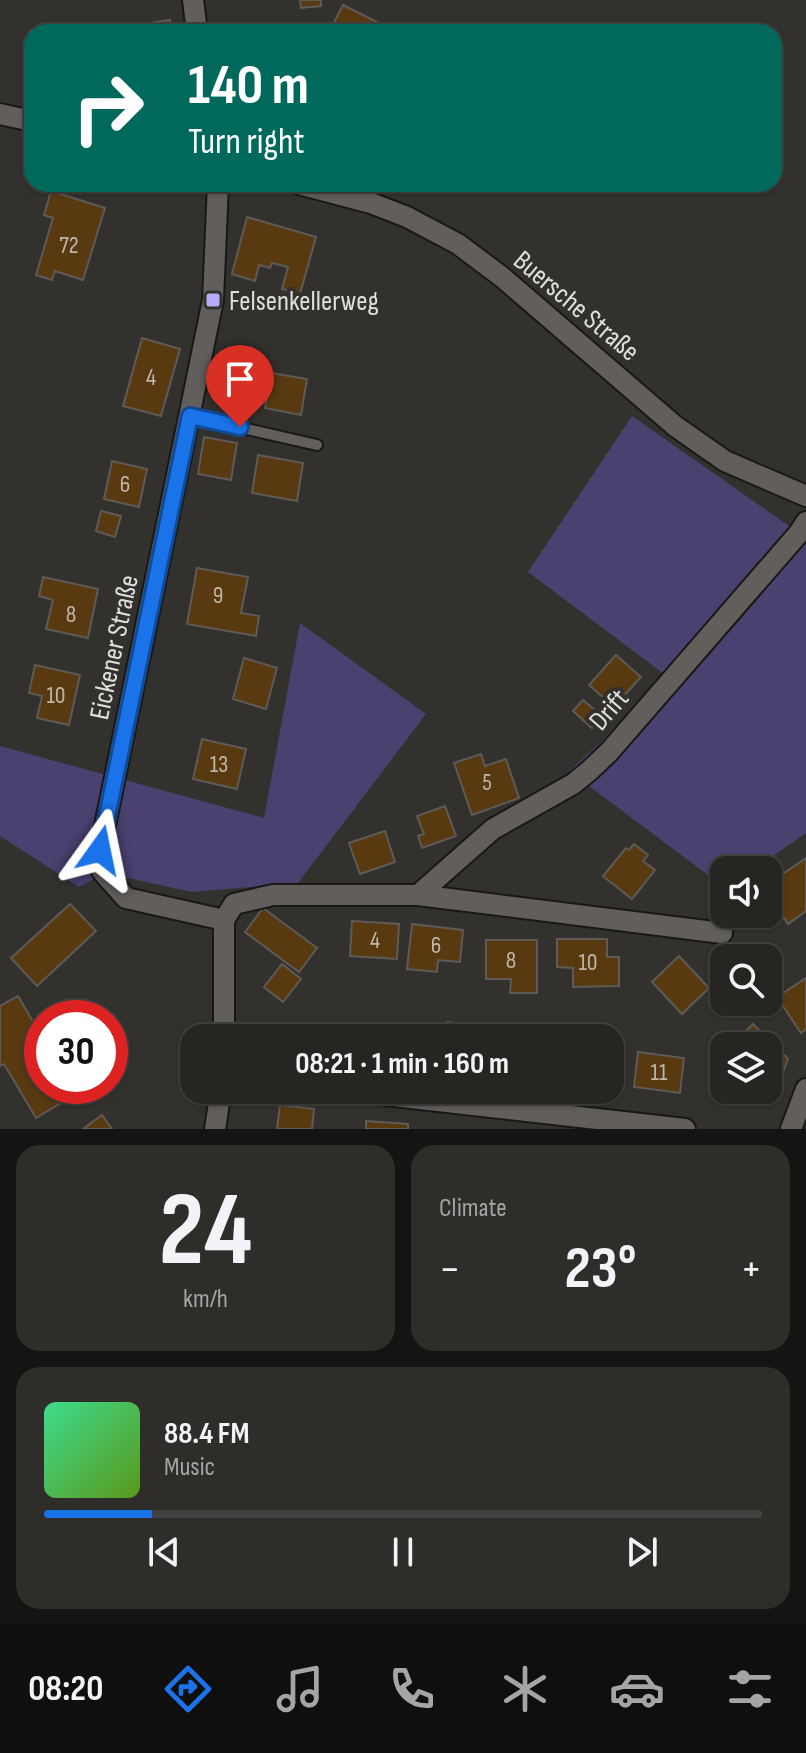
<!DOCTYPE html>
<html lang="en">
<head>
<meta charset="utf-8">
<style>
  :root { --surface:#262522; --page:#2e2d2a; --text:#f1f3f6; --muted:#a4a5a5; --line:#424240; --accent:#1a73e8 }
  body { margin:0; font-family:"Sofia Sans Condensed",sans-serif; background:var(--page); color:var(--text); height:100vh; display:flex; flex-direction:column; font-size:30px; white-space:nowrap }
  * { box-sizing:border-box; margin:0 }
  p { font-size:26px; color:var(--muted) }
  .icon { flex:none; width:44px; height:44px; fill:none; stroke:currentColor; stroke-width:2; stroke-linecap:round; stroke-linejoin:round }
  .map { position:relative; height:1129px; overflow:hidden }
  .details { display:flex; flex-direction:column; gap:16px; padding:16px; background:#151413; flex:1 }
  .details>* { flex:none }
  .hud { position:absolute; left:24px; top:24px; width:758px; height:168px; border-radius:24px; box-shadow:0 2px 6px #0004,0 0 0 2px var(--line); background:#00695c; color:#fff; overflow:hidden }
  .buttons { position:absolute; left:710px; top:856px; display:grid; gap:16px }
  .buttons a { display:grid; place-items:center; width:72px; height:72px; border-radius:16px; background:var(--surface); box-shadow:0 2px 6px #0004,0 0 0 2px var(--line); font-size:40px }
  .speed { position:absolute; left:24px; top:1000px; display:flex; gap:16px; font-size:40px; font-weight:700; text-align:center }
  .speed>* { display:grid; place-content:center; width:104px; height:104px; border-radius:50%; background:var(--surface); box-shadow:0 2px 6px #0004,0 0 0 2px var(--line); line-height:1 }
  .speed .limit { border:12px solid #d22; background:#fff; color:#111 }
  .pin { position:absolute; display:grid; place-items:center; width:68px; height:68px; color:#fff; margin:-82px -34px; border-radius:50% 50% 50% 0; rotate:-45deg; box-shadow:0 0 8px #0007 }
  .pin .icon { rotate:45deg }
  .me { position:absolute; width:88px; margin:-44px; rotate:12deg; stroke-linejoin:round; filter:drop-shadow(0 0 6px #0008) }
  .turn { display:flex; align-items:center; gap:28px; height:168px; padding:0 32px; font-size:36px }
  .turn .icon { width:104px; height:104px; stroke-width:2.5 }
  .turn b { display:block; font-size:56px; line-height:68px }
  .big { font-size:60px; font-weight:700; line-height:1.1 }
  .details .widget { flex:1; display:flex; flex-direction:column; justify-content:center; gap:12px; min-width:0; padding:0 28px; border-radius:24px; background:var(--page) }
  .details .dial { align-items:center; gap:0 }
  .dial b { font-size:104px; line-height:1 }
  .song { display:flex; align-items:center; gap:24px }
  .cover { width:96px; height:96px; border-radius:12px; background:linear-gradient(135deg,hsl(150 70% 55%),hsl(90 70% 35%)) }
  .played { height:8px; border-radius:4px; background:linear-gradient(90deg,var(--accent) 15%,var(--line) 15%) }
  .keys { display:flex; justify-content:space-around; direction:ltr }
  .heat { display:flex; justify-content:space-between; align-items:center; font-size:44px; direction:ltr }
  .details .tiles { flex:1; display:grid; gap:16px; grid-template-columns:1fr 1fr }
  .widget:last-child { grid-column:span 2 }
  .trip { position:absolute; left:180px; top:1024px; width:444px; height:80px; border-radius:24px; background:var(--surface); box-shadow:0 2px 6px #0004,0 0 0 2px var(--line); font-weight:700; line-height:80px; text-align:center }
  .menu { display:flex; height:128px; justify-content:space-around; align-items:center; background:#0f0f0e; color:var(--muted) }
  .menu .icon { width:56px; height:56px }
  .menu .current { color:var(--accent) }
  .menu b { font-size:36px; color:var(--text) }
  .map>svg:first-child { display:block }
  .green { fill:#4a4170 }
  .building { fill:#593a10; stroke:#5d5a57; stroke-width:2 }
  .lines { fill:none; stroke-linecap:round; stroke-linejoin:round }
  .service-casing { stroke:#1a1816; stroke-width:14 }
  .minor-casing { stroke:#1a1816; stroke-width:24 }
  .secondary-casing { stroke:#1a1816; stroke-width:24 }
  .service { stroke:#615e5c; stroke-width:10 }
  .minor { stroke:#615e5c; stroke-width:20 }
  .secondary { stroke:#615e5c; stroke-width:20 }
  .route-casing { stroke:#114b97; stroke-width:20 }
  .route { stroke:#1a73e8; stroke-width:14 }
  .poi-dot { fill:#b7abf7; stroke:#33312e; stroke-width:3 }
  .labels { text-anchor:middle; stroke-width:8; stroke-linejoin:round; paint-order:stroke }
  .number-label { font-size:24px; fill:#bfb6aa }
  .poi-label { font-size:28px; fill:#e1dfde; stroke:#33312e; text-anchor:start }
  .street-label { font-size:28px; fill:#e1dfde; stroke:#33312e }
</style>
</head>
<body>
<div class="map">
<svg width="806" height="1129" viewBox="0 0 806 1129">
  <rect width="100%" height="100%" fill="#33312e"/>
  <g class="green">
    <path d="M632,416L799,533L806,534V833L753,870H724V887L569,771L601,742L664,674L528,572Z"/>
    <path d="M300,623L426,714L298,883L192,892L105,873L79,887L0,836V746L264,818Z"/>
  </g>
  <g class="building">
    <path d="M300,0H321V6L301,8Z"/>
    <path d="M343,5L377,22L372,32H329Z"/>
    <path d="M170,20L172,32H131L130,26Z"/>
    <path d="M51,191L105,208L83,280L55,271L52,280L36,275L53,218L44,215Z"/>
    <path d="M247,217L316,237L300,294L282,289L288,267L272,263L270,268L259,265L255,281L232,274Z"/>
    <path d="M142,338L180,349L161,416L123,406Z"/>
    <path d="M271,373L307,379L301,415L265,408Z"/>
    <path d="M204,437L237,443L231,480L198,474Z"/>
    <path d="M258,455L303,463L297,501L252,493Z"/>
    <path d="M112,461L147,469L139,507L104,499Z"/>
    <path d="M101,511L121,516L115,537L96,531Z"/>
    <path d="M197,568L248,577L241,613L259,616L256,636L187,624Z"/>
    <path d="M43,577L98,589L88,638L46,629L53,600L39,596Z"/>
    <path d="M616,655L641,677L614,707L589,685Z"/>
    <path d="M244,658L277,668L266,709L233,699Z"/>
    <path d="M35,665L80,675L69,725L37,718L42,696L29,693Z"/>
    <path d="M583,700L602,716L592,728L573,711Z"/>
    <path d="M202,739L246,749L237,789L193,779Z"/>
    <path d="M481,754L485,766L506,759L519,798L472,815L454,763Z"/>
    <path d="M445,806L456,836L422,848L418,836L424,834L417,816Z"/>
    <path d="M385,831L395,862L360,874L349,843Z"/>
    <path d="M634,844L648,855L643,861L655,870L632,899L603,876L626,848L629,850Z"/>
    <path d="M806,858V911L788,924L768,895V884Z"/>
    <path d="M70,904L96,931L37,986L11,958Z"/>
    <path d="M263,908L317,948L299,972L245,932Z"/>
    <path d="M352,921L399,924L397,959L350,956Z"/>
    <path d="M412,924L463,930L460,962L438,960L437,972L407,969Z"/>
    <path d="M557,939H607V957H619V986L573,987V968L557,967Z"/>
    <path d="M486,940H537V993H510L511,979H486Z"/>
    <path d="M679,956L709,988L682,1014L652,982Z"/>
    <path d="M282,964L301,979L283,1002L264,987Z"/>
    <path d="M806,978V1029L801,1033L777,997Z"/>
    <path d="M18,996L42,1037V1086H85L86,1088L36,1118L4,1064L0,1066V1006Z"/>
    <path d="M447,1022L490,1027L488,1038H445Z"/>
    <path d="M753,1024L788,1059L771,1103L738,1090H768V1046H731Z"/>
    <path d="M373,1028L410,1031V1038H372Z"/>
    <path d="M581,1035L615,1039L610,1082V1038H581Z"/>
    <path d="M638,1052L684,1058L680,1093L634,1087Z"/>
    <path d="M280,1105L314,1109L312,1129H277Z"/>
    <path d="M102,1115L112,1129H83Z"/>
    <path d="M366,1121L408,1124V1129H366Z"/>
  </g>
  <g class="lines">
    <defs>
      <path id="service" d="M190,416L317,445"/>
      <g id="minor">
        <path d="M193,0L197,32"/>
        <path d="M218,184L213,300L100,850L102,871L126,898L224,920V1038"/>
        <path d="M418,895L493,829L573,784L589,771L609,752L799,533L806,522"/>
        <path d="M224,920L234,904L273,895H418L722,933"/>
        <path d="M341,1090L685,1129"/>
        <path d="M215,1129L221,1090"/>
        <path d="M791,1129L806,1089"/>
      </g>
      <g id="secondary">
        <path d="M0,114L32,121"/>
        <path d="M299,184L371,203L407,217L458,244L502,277L675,426L725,461L806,496"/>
      </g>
    </defs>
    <use href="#service" class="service-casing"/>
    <use href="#minor" class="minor-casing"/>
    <use href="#secondary" class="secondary-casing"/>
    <use href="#service" class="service"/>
    <use href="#minor" class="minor"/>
    <use href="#secondary" class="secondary"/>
  </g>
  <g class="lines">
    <defs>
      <path id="route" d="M100,850L190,416L240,427"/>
    </defs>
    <use href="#route" class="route-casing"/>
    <use href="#route" class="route"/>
  </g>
  <rect class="poi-dot" x="205" y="292" width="16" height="16" rx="4"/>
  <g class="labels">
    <g class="number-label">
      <text x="69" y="253">72</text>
      <text x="151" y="385">4</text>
      <text x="125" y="492">6</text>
      <text x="218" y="603">9</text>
      <text x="71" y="622">8</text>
      <text x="56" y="703">10</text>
      <text x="219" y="772">13</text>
      <text x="487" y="790">5</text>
      <text x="375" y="948">4</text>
      <text x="436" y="953">6</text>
      <text x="511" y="968">8</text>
      <text x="588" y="970">10</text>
      <text x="659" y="1080">11</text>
    </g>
    <g class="poi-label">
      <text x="229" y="310">Felsenkellerweg</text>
    </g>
    <g class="street-label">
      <text transform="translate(577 305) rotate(40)" y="10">Buersche Straße</text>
      <text transform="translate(113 647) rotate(-78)" y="10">Eickener Straße</text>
      <text transform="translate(608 709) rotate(-49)" y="10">Drift</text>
    </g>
  </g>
</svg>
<div class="buttons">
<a><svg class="icon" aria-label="sound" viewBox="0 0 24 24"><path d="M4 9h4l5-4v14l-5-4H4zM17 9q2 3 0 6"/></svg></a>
<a><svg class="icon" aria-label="search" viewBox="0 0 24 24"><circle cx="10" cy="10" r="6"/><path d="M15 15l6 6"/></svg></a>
<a><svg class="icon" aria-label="layers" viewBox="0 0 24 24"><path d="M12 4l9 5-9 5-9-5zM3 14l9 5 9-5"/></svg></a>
</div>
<div class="speed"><div class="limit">30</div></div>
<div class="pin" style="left:240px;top:427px;background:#d93025"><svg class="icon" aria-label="arrive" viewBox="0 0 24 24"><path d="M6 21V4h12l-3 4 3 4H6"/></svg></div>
<svg class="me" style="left:100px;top:850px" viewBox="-20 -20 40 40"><path d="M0-17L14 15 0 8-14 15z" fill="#1a73e8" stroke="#fff" stroke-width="4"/></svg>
<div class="trip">08:21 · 1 min · 160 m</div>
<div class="hud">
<div class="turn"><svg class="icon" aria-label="right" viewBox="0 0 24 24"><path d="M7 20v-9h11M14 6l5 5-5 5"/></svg><div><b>140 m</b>Turn right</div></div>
</div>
</div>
<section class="details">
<div class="tiles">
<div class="widget dial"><b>24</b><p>km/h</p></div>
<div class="widget"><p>Climate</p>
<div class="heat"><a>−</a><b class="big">23°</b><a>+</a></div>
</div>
<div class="widget">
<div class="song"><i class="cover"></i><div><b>88.4 FM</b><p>Music</p></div></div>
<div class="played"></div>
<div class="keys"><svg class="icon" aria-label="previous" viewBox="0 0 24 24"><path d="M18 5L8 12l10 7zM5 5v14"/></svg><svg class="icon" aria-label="pause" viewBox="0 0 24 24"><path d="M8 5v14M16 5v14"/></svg><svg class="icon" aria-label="next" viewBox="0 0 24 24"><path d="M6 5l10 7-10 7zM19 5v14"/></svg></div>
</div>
</div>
</section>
<nav class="menu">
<b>08:20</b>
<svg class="icon current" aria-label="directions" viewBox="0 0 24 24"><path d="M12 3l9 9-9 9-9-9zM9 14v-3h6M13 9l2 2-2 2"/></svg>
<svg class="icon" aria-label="music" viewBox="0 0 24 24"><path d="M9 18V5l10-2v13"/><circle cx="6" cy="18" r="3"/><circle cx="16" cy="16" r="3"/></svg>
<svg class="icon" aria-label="phone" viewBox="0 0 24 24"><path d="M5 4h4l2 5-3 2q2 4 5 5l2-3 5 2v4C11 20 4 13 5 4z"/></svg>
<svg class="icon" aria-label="climate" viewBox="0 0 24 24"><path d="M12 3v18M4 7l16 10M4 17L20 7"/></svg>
<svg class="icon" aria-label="car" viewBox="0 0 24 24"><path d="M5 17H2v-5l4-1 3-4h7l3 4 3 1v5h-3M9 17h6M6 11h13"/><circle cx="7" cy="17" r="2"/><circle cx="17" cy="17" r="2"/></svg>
<svg class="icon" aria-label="filters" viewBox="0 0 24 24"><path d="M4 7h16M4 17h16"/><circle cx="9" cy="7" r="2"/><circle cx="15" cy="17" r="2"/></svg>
</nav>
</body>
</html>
